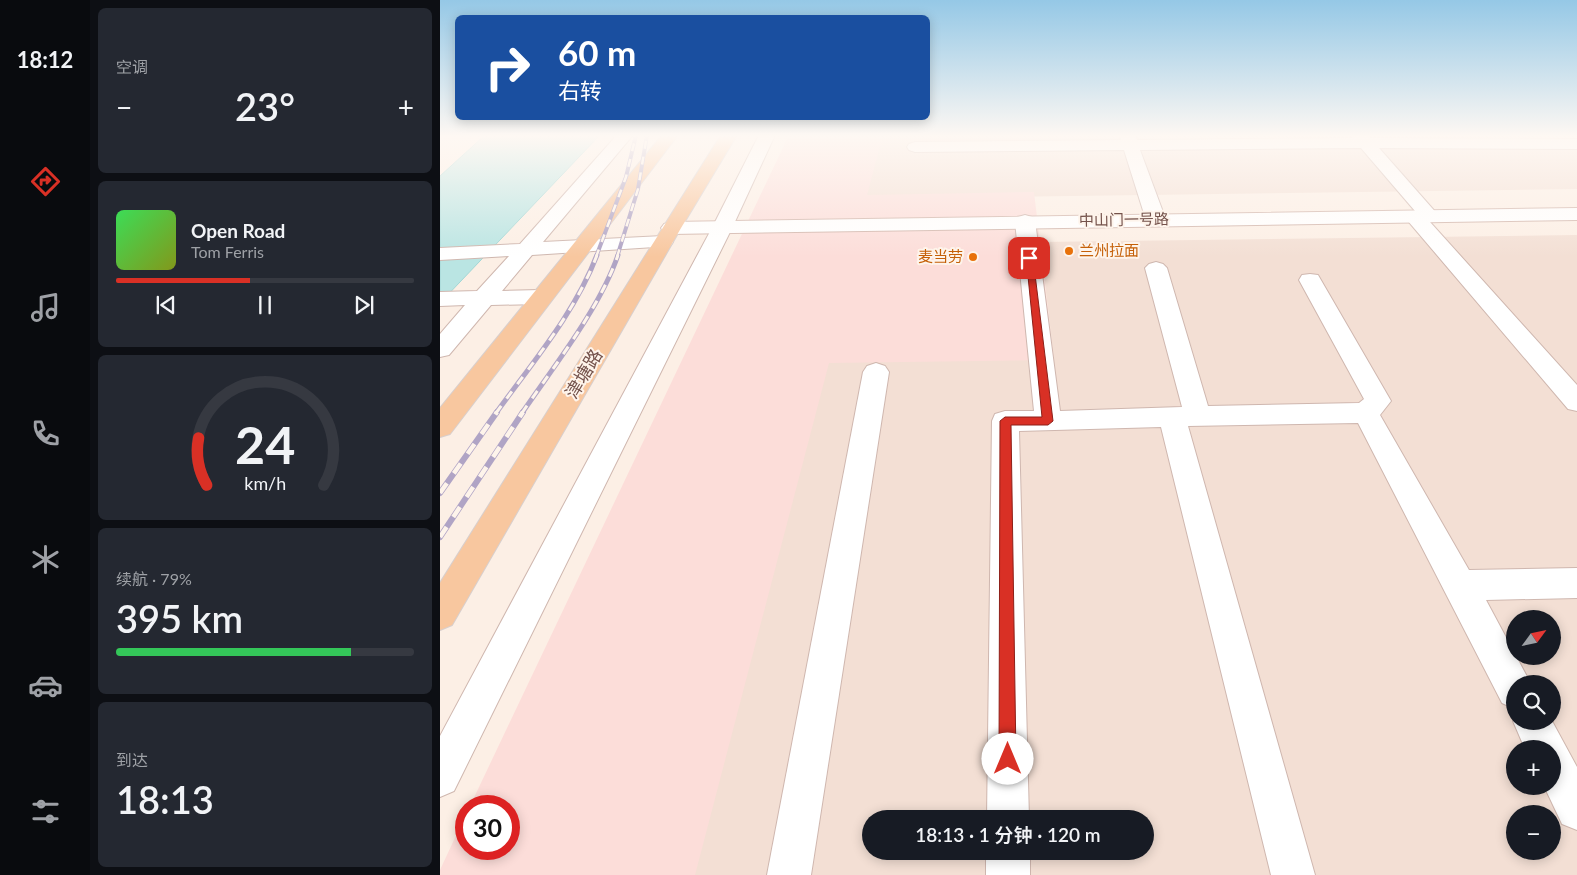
<!DOCTYPE html>
<html lang="zh">
<head>
<meta charset="utf-8">
<style>
  :root { --surface:#171b24; --page:#242831; --text:#f1f3f6; --muted:#9ea1a6; --line:#363941; --accent:#d93025 }
  body { margin:0; font-family:Lato,"Noto Sans SC",sans-serif; background:var(--page); color:var(--text); height:100vh; display:flex; flex-direction:column; font-size:19px; white-space:nowrap }
  * { box-sizing:border-box; margin:0 }
  p { font-size:16px; color:var(--muted) }
  .icon { flex:none; width:28px; height:28px; fill:none; stroke:currentColor; stroke-width:2; stroke-linecap:round; stroke-linejoin:round }
  .map { position:relative; flex:1; overflow:hidden }
  .sheet { display:flex; flex-direction:column; gap:8px; padding:8px; background:#0d0f14; width:350px }
  .sheet>* { flex:none }
  .hud { position:absolute; left:15px; top:15px; width:475px; height:105px; border-radius:8px; box-shadow:0 2px 12px #0003; background:#1a4fa0; color:#fff; overflow:hidden }
  .needle { width:32px; rotate:57deg }
  .buttons { position:absolute; left:1066px; top:610px; display:grid; gap:10px }
  .buttons a { display:grid; place-items:center; width:55px; height:55px; border-radius:50%; background:var(--surface); box-shadow:0 2px 12px #0003; font-size:25px }
  .speed { position:absolute; left:15px; top:795px; display:flex; gap:10px; font-size:25px; font-weight:700; text-align:center }
  .speed>* { display:grid; place-content:center; width:65px; height:65px; border-radius:50%; background:var(--surface); box-shadow:0 2px 12px #0003; line-height:1 }
  .speed .limit { border:8px solid #d22; background:#fff; color:#111 }
  .pin { position:absolute; display:grid; place-items:center; width:42px; height:42px; color:#fff; margin:-21px; border-radius:10px; box-shadow:0 2px 8px #0006 }
  .me { position:absolute; width:55px; margin:-28px; rotate:0deg; stroke-linejoin:round; filter:drop-shadow(0 0 4px #0008) }
  .turn { display:flex; align-items:center; gap:18px; height:105px; padding:0 20px; font-size:22px }
  .turn .icon { width:65px; height:65px; stroke-width:2.5 }
  .turn b { display:block; font-size:35px; line-height:42px }
  .big { font-size:38px; font-weight:600; line-height:1.1 }
  .sheet .tile { flex:1; display:flex; flex-direction:column; justify-content:center; gap:8px; min-width:0; padding:0 18px; border-radius:8px; background:var(--page) }
  .sheet .dial { align-items:center; gap:0 }
  .dial svg { height:130px; overflow:visible; fill:none; stroke:var(--line); stroke-width:7; stroke-linecap:round; text-anchor:middle }
  .dial text { fill:var(--text); stroke:none }
  .song { display:flex; align-items:center; gap:15px }
  .cover { width:60px; height:60px; border-radius:8px; background:linear-gradient(135deg,hsl(130 70% 55%),hsl(70 70% 35%)) }
  .played { height:5px; border-radius:2px; background:linear-gradient(90deg,var(--accent) 45%,var(--line) 45%) }
  .keys { display:flex; justify-content:space-around; direction:ltr }
  .heat { display:flex; justify-content:space-between; align-items:center; font-size:28px; direction:ltr }
  .charge { height:8px; border-radius:4px; background:linear-gradient(90deg,#34c759 79%,var(--line) 0) }
  .trip { position:absolute; left:422px; top:810px; width:292px; height:50px; border-radius:25px; background:var(--surface); box-shadow:0 2px 12px #0003; font-weight:600; line-height:50px; text-align:center }
  main { display:flex; flex:1; min-height:0 }
  .tab-bar { display:flex; flex-direction:column; width:90px; justify-content:space-around; align-items:center; background:#090b0e; color:var(--muted) }
  .tab-bar .icon { width:35px; height:35px }
  .tab-bar .on { color:var(--accent) }
  .tab-bar b { font-size:22px; color:var(--text) }
  .map>svg:first-child { display:block }
  .residential { fill:#f3dfd4; fill-rule:evenodd }
  .commercial { fill:#fcddd9 }
  .water { fill:#bae5e3; stroke:#a1d6d5 }
  .lines { fill:none; stroke-linecap:round; stroke-linejoin:round }
  .street-casing { stroke:#cfb7af; stroke-width:2 }
  .secondary-casing { stroke:#d2b6ac; stroke-width:2 }
  .primary-casing { stroke:#d8cfcd; stroke-width:2 }
  .street { fill:#fff; fill-rule:evenodd }
  .secondary { fill:#fff; fill-rule:evenodd }
  .primary { fill:#f8c79f; fill-rule:evenodd }
  .rail-far2-casing { stroke:#b0a4c5; stroke-width:4 }
  .rail-far1-casing { stroke:#b0a4c5; stroke-width:5 }
  .rail-casing { stroke:#b0a4c5; stroke-width:6 }
  .rail-far2 { stroke:#fef4eb; stroke-width:2.5; stroke-dasharray:8; stroke-linecap:butt }
  .rail-far1 { stroke:#fef4eb; stroke-width:3; stroke-dasharray:9; stroke-linecap:butt }
  .rail { stroke:#fef4eb; stroke-width:4.5; stroke-dasharray:12; stroke-linecap:butt }
  .route { fill:#d93025; stroke:#8d1f18 }
  .food-dot { fill:#e8710a; stroke:#fef4eb; stroke-width:2 }
  .labels { text-anchor:middle; stroke-width:4; stroke-linejoin:round; paint-order:stroke }
  .far-street-label { font-size:15px; fill:#74524b; stroke:#fef4eb }
  .far-food-label { font-size:15px; fill:#c56008; stroke:#fef4eb; text-anchor:start }
  .street-label { font-size:18px; fill:#74524b; stroke:#fef4eb }
</style>
</head>
<body>
<main>
<nav class="tab-bar">
<b>18:12</b>
<svg class="icon on" aria-label="directions" viewBox="0 0 24 24"><path d="M12 3l9 9-9 9-9-9zM9 14v-3h6M13 9l2 2-2 2"/></svg>
<svg class="icon" aria-label="music" viewBox="0 0 24 24"><path d="M9 18V5l10-2v13"/><circle cx="6" cy="18" r="3"/><circle cx="16" cy="16" r="3"/></svg>
<svg class="icon" aria-label="phone" viewBox="0 0 24 24"><path d="M5 4h4l2 5-3 2q2 4 5 5l2-3 5 2v4C11 20 4 13 5 4z"/></svg>
<svg class="icon" aria-label="climate" viewBox="0 0 24 24"><path d="M12 3v18M4 7l16 10M4 17L20 7"/></svg>
<svg class="icon" aria-label="car" viewBox="0 0 24 24"><path d="M5 17H2v-5l4-1 3-4h7l3 4 3 1v5h-3M9 17h6M6 11h13"/><circle cx="7" cy="17" r="2"/><circle cx="17" cy="17" r="2"/></svg>
<svg class="icon" aria-label="filters" viewBox="0 0 24 24"><path d="M4 7h16M4 17h16"/><circle cx="9" cy="7" r="2"/><circle cx="15" cy="17" r="2"/></svg>
</nav>
<section class="sheet">
<div class="tile"><p>空调</p>
<div class="heat"><a>−</a><b class="big">23°</b><a>+</a></div>
</div>
<div class="tile">
<div class="song"><i class="cover"></i><div><b>Open Road</b><p>Tom Ferris</p></div></div>
<div class="played"></div>
<div class="keys"><svg class="icon" aria-label="previous" viewBox="0 0 24 24"><path d="M18 5L8 12l10 7zM5 5v14"/></svg><svg class="icon" aria-label="pause" viewBox="0 0 24 24"><path d="M8 5v14M16 5v14"/></svg><svg class="icon" aria-label="next" viewBox="0 0 24 24"><path d="M6 5l10 7-10 7zM19 5v14"/></svg></div>
</div>
<div class="tile dial"><svg viewBox="0 0 100 80">
<path d="M14 69A42 42 0 1 1 86 69"/>
<path d="M14 69A42 42 0 0 1 9 40" stroke="#d93025"/>
<text x="50" y="56" font-size="32" font-weight="700">24</text>
<text x="50" y="72" font-size="11">km/h</text>
</svg></div>
<div class="tile"><p>续航 · 79%</p><b class="big">395 km</b><div class="charge"></div></div>
<div class="tile"><p>到达</p><b class="big">18:13</b></div>
</section>
<div class="map">
<svg width="1137" height="875" viewBox="0 0 1137 875">
  <rect width="100%" height="100%" fill="#fcefe5"/>
  <g class="residential">
    <path d="M357,135H1137V189L353,200Z"/>
    <path d="M1137,235V875H10L26,849H69V806L298,266L614,359L600,242ZM1075,619H1112V656H1075ZM1075,684H1112V721H1075ZM1075,749H1112V786H1075ZM1075,814H1112V851H1075ZM431,819H706V851H431Z"/>
  </g>
  <path class="commercial" d="M349,135H443L427,195L594,192L614,360L389,363L255,875H0V870L26,814V849H69V806H30Z"/>
  <path class="water" d="M45,135H160L0,303V176Z"/>
  <g class="lines">
    <defs>
      <g id="street">
        <path d="M177,135H193L103,242L223,236L230,238L233,242L230,246L92,255L62,291L100,290L108,292L111,297L108,302L100,304L51,305L9,355L0,357V334L25,305L0,306V292L37,291L69,256L0,260V248L80,244Z"/>
        <path d="M319,135H335L293,226L14,791L0,797V736L273,226Z"/>
        <path d="M679,135H695L697,140L913,138L911,135H927L930,138L1137,139V149L939,148L999,216L996,220L990,222L1137,385V411L1128,409L968,221L965,217L968,213L975,211L921,148L700,150L726,220L723,224L716,226L709,224L706,220L684,150L475,152L469,150L467,147L469,144L475,142L681,140Z"/>
        <path d="M585,215L592,217L595,221L620,411L742,407L705,268L709,264L716,262L723,264L727,268L768,406L919,403L924,399L859,280L862,275L870,274L878,275L951,401L940,415L1029,570L1137,568V598L1046,600L1091,684H1075V709L1062,703L918,423L748,426L875,875H831L721,427L579,431L589,819H547L552,421L555,414L565,411H594L575,221L578,217Z"/>
        <path d="M436,363L445,366L449,372L371,875H327L423,372L427,366Z"/>
        <path d="M1075,716V721H1112L1137,767V830L1122,824L1104,786H1112V749H1085L1073,721Z"/>
        <rect x="546" y="851" width="44" height="24"/>
      </g>
      <path id="secondary" d="M1137,208V220L231,234L224,232L221,228L224,224L231,222Z"/>
      <g id="primary">
        <path d="M222,135H238L10,434L0,437V408Z"/>
        <path d="M281,135H297L241,228L12,625L0,630V583Z"/>
      </g>
    </defs>
    <use href="#street" class="street-casing"/>
    <use href="#secondary" class="secondary-casing"/>
    <use href="#primary" class="primary-casing"/>
    <use href="#street" class="street"/>
    <use href="#secondary" class="secondary"/>
    <use href="#primary" class="primary"/>
    <defs>
      <g id="rail-far2">
        <path d="M156,257L186,177L196,135"/>
        <path d="M177,257L198,189L207,135"/>
      </g>
      <g id="rail-far1">
        <path d="M56,413C92,363 135,313 157,255"/>
        <path d="M82,413C114,366 160,308 178,255"/>
      </g>
      <g id="rail">
        <path d="M0,493L57,412"/>
        <path d="M0,537L83,412"/>
      </g>
    </defs>
    <use href="#rail-far2" class="rail-far2-casing"/>
    <use href="#rail-far1" class="rail-far1-casing"/>
    <use href="#rail" class="rail-casing"/>
    <use href="#rail-far2" class="rail-far2"/>
    <use href="#rail-far1" class="rail-far1"/>
    <use href="#rail" class="rail"/>
  </g>
  <linearGradient id="sky" x2="0" y2="1"><stop stop-color="#95c8e6"/><stop offset="0.53" stop-color="#fef8f3"/><stop offset="1" stop-color="#fef8f3" stop-opacity="0"/></linearGradient>
  <rect width="1137" height="257" fill="url(#sky)"/>
  <path class="route" d="M586,256L593,258L613,421L608,425H571L576,759L573,765L568,767L562,765L559,759L560,421L565,417H602Z"/>
  <g class="food-dot">
    <circle cx="629" cy="251" r="5"/>
    <circle cx="533" cy="257" r="5"/>
  </g>
  <g class="labels">
    <g class="far-street-label">
      <text transform="translate(684 220) rotate(-1)" y="5">中山门一号路</text>
    </g>
    <g class="far-food-label">
      <text x="639" y="256">兰州拉面</text>
      <text x="523" y="262" text-anchor="end">麦当劳</text>
    </g>
    <g class="street-label">
      <text transform="translate(144 374) rotate(-59)" y="6">津塘路</text>
    </g>
  </g>
</svg>
<div class="buttons">
<a><svg class="needle" viewBox="-14 -14 28 28"><path d="M0-13l5 13h-10z" fill="#e53935"/><path d="M0 13l5-13h-10z" fill="#9ea1a6"/></svg></a>
<a><svg class="icon" aria-label="search" viewBox="0 0 24 24"><circle cx="10" cy="10" r="6"/><path d="M15 15l6 6"/></svg></a>
<a>+</a>
<a>−</a>
</div>
<div class="speed"><div class="limit">30</div></div>
<div class="pin" style="left:589px;top:258px;background:#d93025"><svg class="icon" aria-label="arrive" viewBox="0 0 24 24"><path d="M6 21V4h12l-3 4 3 4H6"/></svg></div>
<svg class="me" style="left:568px;top:759px" viewBox="-20 -20 40 40"><circle r="19" fill="#fff"/><path d="M0-13L10 11 0 6-10 11z" fill="#d93025"/></svg>
<div class="trip">18:13 · 1 分钟 · 120 m</div>
<div class="hud">
<div class="turn"><svg class="icon" aria-label="right" viewBox="0 0 24 24"><path d="M7 20v-9h11M14 6l5 5-5 5"/></svg><div><b>60 m</b>右转</div></div>
</div>
</div>
</main>
</body>
</html>
